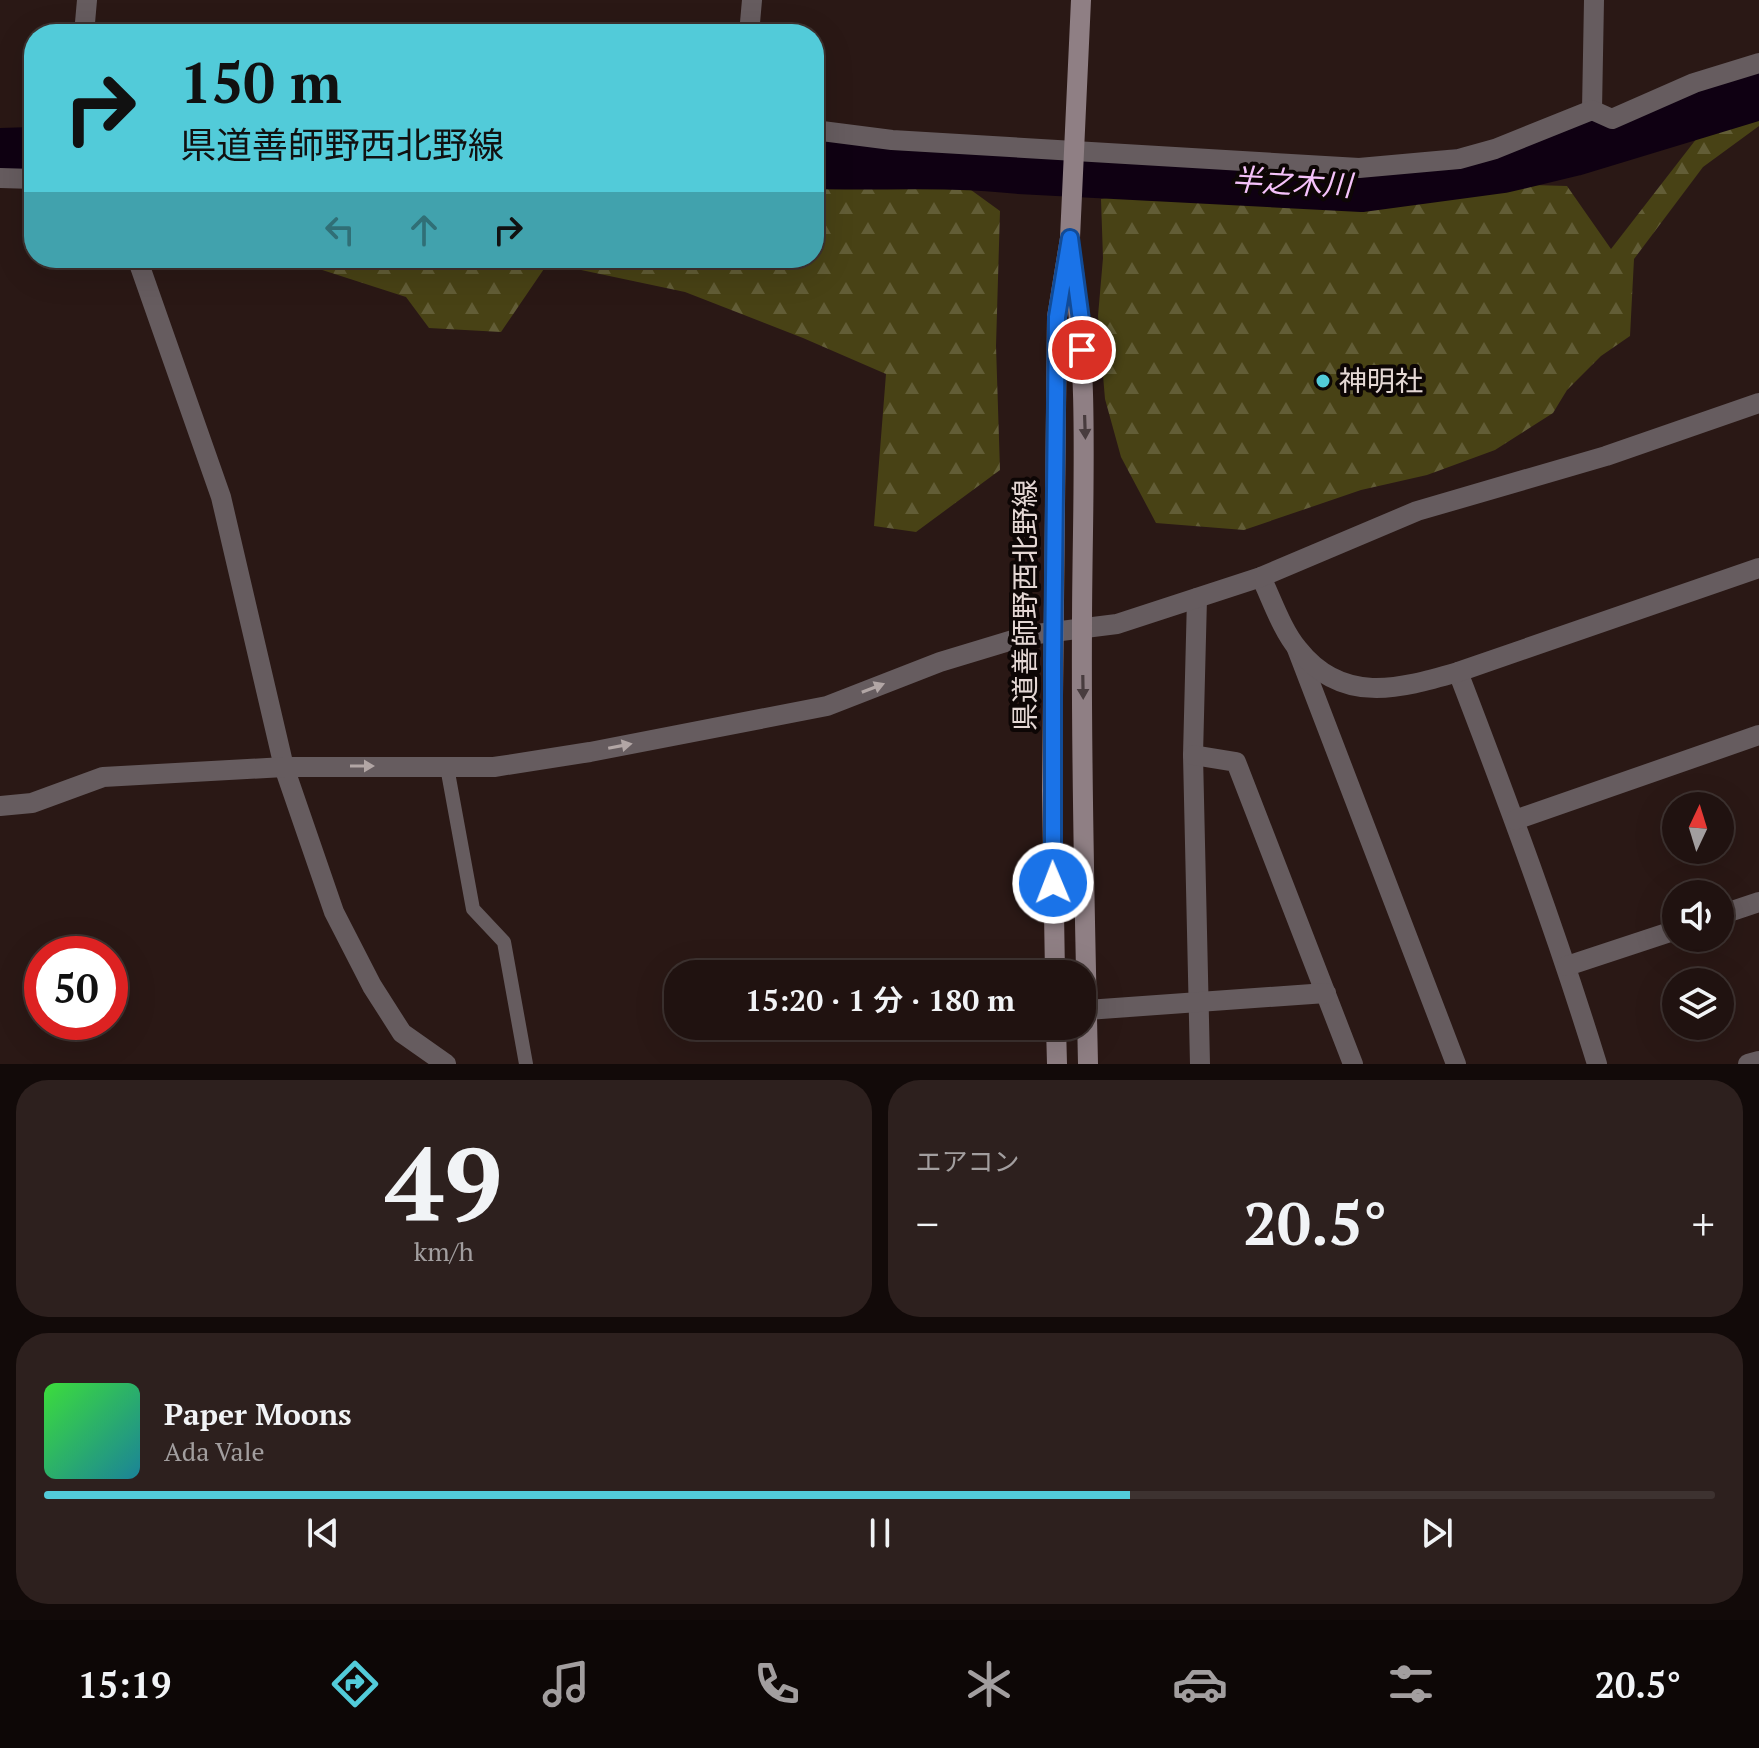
<!DOCTYPE html>
<html lang="ja">
<head>
<meta charset="utf-8">
<style>
  :root { --surface:#201210; --page:#2d201e; --text:#f1f3f6; --muted:#a29e9f; --line:#3d3230; --accent:#52cbd9 }
  body { margin:0; font-family:"PT Serif","Noto Sans JP",serif; background:var(--page); color:var(--text); height:100vh; display:flex; flex-direction:column; font-size:30px; white-space:nowrap }
  * { box-sizing:border-box; margin:0 }
  p { font-size:26px; color:var(--muted) }
  .icon { flex:none; width:44px; height:44px; fill:none; stroke:currentColor; stroke-width:2; stroke-linecap:round; stroke-linejoin:round }
  .map { position:relative; height:1064px; overflow:hidden }
  .details { display:flex; flex-direction:column; gap:16px; padding:16px; background:#120a09; flex:1 }
  .details>* { flex:none }
  .top-card { position:absolute; left:24px; top:24px; width:800px; height:244px; border-radius:32px; box-shadow:0 8px 32px #0002,0 0 0 2px var(--line); background:#52cbd9; color:#111; overflow:hidden }
  .needle { width:52px; rotate:4deg }
  .buttons { position:absolute; left:1662px; top:792px; display:grid; gap:16px }
  .buttons a { display:grid; place-items:center; width:72px; height:72px; border-radius:50%; background:var(--surface); box-shadow:0 8px 32px #0002,0 0 0 2px var(--line); font-size:40px }
  .speed { position:absolute; left:24px; top:936px; display:flex; gap:16px; font-size:40px; font-weight:700; text-align:center }
  .speed>* { display:grid; place-content:center; width:104px; height:104px; border-radius:50%; background:var(--surface); box-shadow:0 8px 32px #0002,0 0 0 2px var(--line); line-height:1 }
  .speed .limit { border:12px solid #d22; background:#fff; color:#111 }
  .pin { position:absolute; display:grid; place-items:center; width:68px; height:68px; color:#fff; margin:-34px; border:4px solid #fff; border-radius:50%; box-shadow:0 2px 8px #0007 }
  .me { position:absolute; width:88px; margin:-44px; rotate:359deg; stroke-linejoin:round; filter:drop-shadow(0 0 6px #0008) }
  .turn { display:flex; align-items:center; gap:28px; height:168px; padding:0 24px; font-size:36px }
  .turn .icon { width:104px; height:104px; stroke-width:2.5 }
  .turn b { display:block; font-size:56px; line-height:68px }
  .lanes { display:flex; align-items:center; height:76px; padding:0 24px; background:#0003; justify-content:center; gap:40px; direction:ltr }
  .lanes .off { opacity:.35 }
  .big { font-size:60px; font-weight:600; line-height:1.1 }
  .details .tile { flex:1; display:flex; flex-direction:column; justify-content:center; gap:12px; min-width:0; padding:0 28px; border-radius:32px; background:var(--page) }
  .details .dial { align-items:center; gap:0 }
  .dial b { font-size:104px; line-height:1 }
  .song { display:flex; align-items:center; gap:24px }
  .cover { width:96px; height:96px; border-radius:12px; background:linear-gradient(135deg,hsl(120 70% 55%),hsl(190 70% 35%)) }
  .played { height:8px; border-radius:4px; background:linear-gradient(90deg,var(--accent) 65%,var(--line) 65%) }
  .keys { display:flex; justify-content:space-around; direction:ltr }
  .heat { display:flex; justify-content:space-between; align-items:center; font-size:44px; direction:ltr }
  .details .tiles { flex:1; display:grid; gap:16px; grid-template-columns:1fr 1fr }
  .tile:last-child { grid-column:span 2 }
  .trip { position:absolute; left:664px; top:960px; width:432px; height:80px; border-radius:32px; background:var(--surface); box-shadow:0 8px 32px #0002,0 0 0 2px var(--line); font-weight:600; line-height:80px; text-align:center }
  .tab-bar { display:flex; height:128px; justify-content:space-around; align-items:center; background:#0d0706; color:var(--muted) }
  .tab-bar .icon { width:56px; height:56px }
  .tab-bar .selected { color:var(--accent) }
  .tab-bar b { font-size:36px; color:var(--text) }
  .map>svg:first-child { display:block }
  .forest { fill:url(#forest-firs) }
  .lines { fill:none; stroke-linecap:round; stroke-linejoin:round }
  .river { stroke:#0f0012; stroke-width:50 }
  .service { stroke:#665c5f; stroke-width:14 }
  .minor { stroke:#665c5f; stroke-width:20 }
  .tertiary { stroke:#665c5f; stroke-width:20 }
  .secondary { stroke:#8f7f84; stroke-width:20 }
  .oneway { fill:#483c3e }
  .oneway2 { fill:#b2a6a5 }
  .route-casing { stroke:#114b97; stroke-width:20 }
  .route { stroke:#1a73e8; stroke-width:14 }
  .poi-dot { fill:#52cbd9; stroke:#0d0605; stroke-width:3 }
  .labels { text-anchor:middle; stroke-width:8; stroke-linejoin:round; paint-order:stroke }
  .poi-label { font-size:28px; fill:#e4d7d4; stroke:#0d0605; text-anchor:start }
  .street-label { font-size:28px; fill:#e4d7d4; stroke:#0d0605 }
  .water-label { font-size:30px; font-style:italic; fill:#f5c2fa; stroke:#0d0605 }
</style>
</head>
<body>
<div class="map">
<svg width="1759" height="1064" viewBox="0 0 1759 1064">
  <defs>
    <pattern id="forest-firs" width="22" height="20" patternUnits="userSpaceOnUse" patternTransform="scale(2)"><rect width="22" height="20" fill="#484215"/><path d="M5 1l3.5 6h-7zM16 11l3.5 6h-7z" fill="#625d36"/></pattern>
  </defs>
  <rect width="100%" height="100%" fill="#2a1815"/>
  <g class="forest">
    <path d="M1759,67V126L1703,167L1634,259L1630,336L1601,356L1567,390L1553,413L1495,450L1427,475L1361,490L1244,530L1156,523L1121,457L1105,399L1098,316L1103,258L1101,199L1203,179L1377,199L1458,183L1567,186L1611,249L1735,89Z"/>
    <path d="M814,173L960,182L1000,211L996,346L1000,470L916,532L874,526L886,374L803,338L685,292L548,263L501,332L429,328L406,297L285,258H814Z"/>
  </g>
  <g class="lines">
    <g class="river">
      <path d="M0,153L34,152"/>
      <path d="M814,164C883,166 951,161 1019,169L1362,187L1503,168L1574,151L1759,95"/>
    </g>
    <path class="service" d="M447,767L473,909L504,942L526,1064"/>
    <g class="minor">
      <path d="M84,34L87,0"/>
      <path d="M749,34L752,0"/>
      <path d="M1592,110L1594,0"/>
      <path d="M814,130L892,140L1359,168L1459,159L1495,149L1592,110L1612,119L1694,83L1759,63"/>
      <path d="M0,178L34,179"/>
      <path d="M137,258L221,497L284,767L334,912L372,986L402,1033L446,1064"/>
      <path d="M1197,598L1193,755L1200,1064"/>
      <path d="M1297,649L1456,1064"/>
      <path d="M1458,672C1508,802 1556,931 1597,1064"/>
      <path d="M1193,755L1236,762L1353,1064"/>
      <path d="M0,806L32,803L103,777L284,767H494L590,752L827,706L940,662L1029,635L1053,632"/>
      <path d="M1515,820L1759,735"/>
      <path d="M1720,915L1759,902"/>
      <path d="M1567,966L1676,930"/>
      <path d="M1087,1010L1326,993"/>
      <path d="M1748,1064L1759,1061"/>
    </g>
    <g class="tertiary">
      <path d="M1261,577C1272,600 1282,630 1298,649C1342,705 1399,689 1458,672L1759,568"/>
      <path d="M1053,632L1117,624L1261,577L1417,511L1606,456L1759,403"/>
    </g>
    <g class="secondary">
      <path d="M1072,258C1090,381 1082,504 1082,627C1081,773 1085,919 1088,1064"/>
      <path d="M1055,974L1052,791L1057,317L1070,238L1081,0"/>
      <path d="M1056,1026L1057,1064"/>
    </g>
  </g>
  <defs><path id="oneway-solid" d="M-6-.8H1V-3.2L6.5 0L1 3.2V.8H-6Z" transform="scale(2)"/></defs>
  <g class="oneway">
    <use href="#oneway-solid" transform="translate(1085 427) rotate(88)"/>
    <use href="#oneway-solid" transform="translate(1083 687) rotate(89)"/>
  </g>
  <g class="oneway2">
    <use href="#oneway-solid" transform="translate(873 688) rotate(-21)"/>
    <use href="#oneway-solid" transform="translate(620 746) rotate(-11)"/>
    <use href="#oneway-solid" transform="translate(362 766)"/>
  </g>
  <g class="lines">
    <defs>
      <path id="route" d="M1053,883V664L1057,317L1070,238L1081,320L1082,350"/>
    </defs>
    <use href="#route" class="route-casing"/>
    <use href="#route" class="route"/>
  </g>
  <circle class="poi-dot" cx="1323" cy="381" r="8"/>
  <g class="labels">
    <g class="poi-label">
      <text x="1339" y="391">神明社</text>
    </g>
    <g class="street-label">
      <text transform="translate(1025 605) rotate(-90)" y="10">県道善師野西北野線</text>
    </g>
    <g class="water-label">
      <text transform="translate(1292 183) rotate(3)" y="10">半之木川</text>
    </g>
  </g>
</svg>
<div class="buttons">
<a><svg class="needle" viewBox="-14 -14 28 28"><path d="M0-13l5 13h-10z" fill="#e53935"/><path d="M0 13l5-13h-10z" fill="#a29e9f"/></svg></a>
<a><svg class="icon" aria-label="sound" viewBox="0 0 24 24"><path d="M4 9h4l5-4v14l-5-4H4zM17 9q2 3 0 6"/></svg></a>
<a><svg class="icon" aria-label="layers" viewBox="0 0 24 24"><path d="M12 4l9 5-9 5-9-5zM3 14l9 5 9-5"/></svg></a>
</div>
<div class="speed"><div class="limit">50</div></div>
<div class="pin" style="left:1082px;top:350px;background:#d93025"><svg class="icon" aria-label="arrive" viewBox="0 0 24 24"><path d="M6 21V4h12l-3 4 3 4H6"/></svg></div>
<svg class="me" style="left:1053px;top:883px" viewBox="-20 -20 40 40"><circle r="17" fill="#1a73e8" stroke="#fff" stroke-width="3"/><path d="M0-11L8 9 0 5-8 9z" fill="#fff"/></svg>
<div class="trip">15:20 · 1 分 · 180 m</div>
<div class="top-card">
<div class="turn"><svg class="icon" aria-label="right" viewBox="0 0 24 24"><path d="M7 20v-9h11M14 6l5 5-5 5"/></svg><div><b>150 m</b>県道善師野西北野線</div></div>
<div class="lanes"><svg class="icon off" aria-label="left" viewBox="0 0 24 24"><path d="M17 20v-9H6M10 6l-5 5 5 5"/></svg><svg class="icon off" aria-label="ahead" viewBox="0 0 24 24"><path d="M12 20V5M6 11l6-6 6 6"/></svg><svg class="icon" aria-label="right" viewBox="0 0 24 24"><path d="M7 20v-9h11M14 6l5 5-5 5"/></svg></div>
</div>
</div>
<section class="details">
<div class="tiles">
<div class="tile dial"><b>49</b><p>km/h</p></div>
<div class="tile"><p>エアコン</p>
<div class="heat"><a>−</a><b class="big">20.5°</b><a>+</a></div>
</div>
<div class="tile">
<div class="song"><i class="cover"></i><div><b>Paper Moons</b><p>Ada Vale</p></div></div>
<div class="played"></div>
<div class="keys"><svg class="icon" aria-label="previous" viewBox="0 0 24 24"><path d="M18 5L8 12l10 7zM5 5v14"/></svg><svg class="icon" aria-label="pause" viewBox="0 0 24 24"><path d="M8 5v14M16 5v14"/></svg><svg class="icon" aria-label="next" viewBox="0 0 24 24"><path d="M6 5l10 7-10 7zM19 5v14"/></svg></div>
</div>
</div>
</section>
<nav class="tab-bar">
<b>15:19</b>
<svg class="icon selected" aria-label="directions" viewBox="0 0 24 24"><path d="M12 3l9 9-9 9-9-9zM9 14v-3h6M13 9l2 2-2 2"/></svg>
<svg class="icon" aria-label="music" viewBox="0 0 24 24"><path d="M9 18V5l10-2v13"/><circle cx="6" cy="18" r="3"/><circle cx="16" cy="16" r="3"/></svg>
<svg class="icon" aria-label="phone" viewBox="0 0 24 24"><path d="M5 4h4l2 5-3 2q2 4 5 5l2-3 5 2v4C11 20 4 13 5 4z"/></svg>
<svg class="icon" aria-label="climate" viewBox="0 0 24 24"><path d="M12 3v18M4 7l16 10M4 17L20 7"/></svg>
<svg class="icon" aria-label="car" viewBox="0 0 24 24"><path d="M5 17H2v-5l4-1 3-4h7l3 4 3 1v5h-3M9 17h6M6 11h13"/><circle cx="7" cy="17" r="2"/><circle cx="17" cy="17" r="2"/></svg>
<svg class="icon" aria-label="filters" viewBox="0 0 24 24"><path d="M4 7h16M4 17h16"/><circle cx="9" cy="7" r="2"/><circle cx="15" cy="17" r="2"/></svg>
<b>20.5°</b>
</nav>
</body>
</html>
